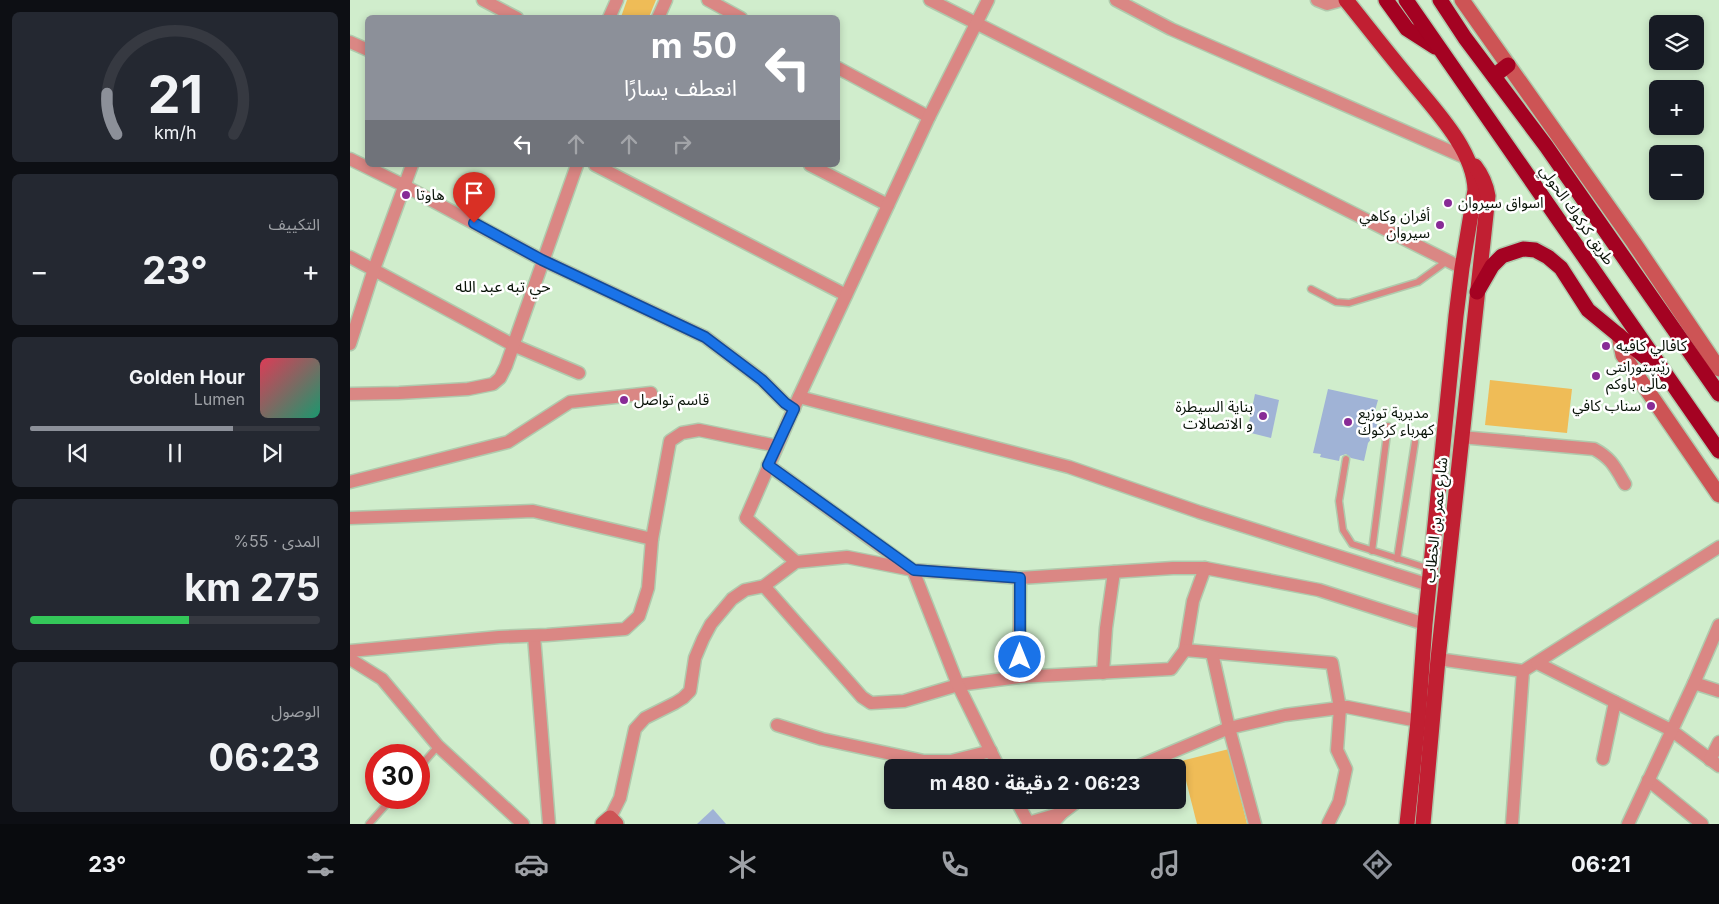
<!DOCTYPE html>
<html lang="ar">
<head>
<meta charset="utf-8">
<style>
  :root { --surface:#171b24; --page:#242831; --text:#f1f3f6; --muted:#9ea1a6; --line:#363941; --accent:#8c9099 }
  body { margin:0; font-family:Inter,"Noto Sans Arabic",sans-serif; background:var(--page); color:var(--text); direction:rtl; height:100vh; display:flex; flex-direction:column; font-size:19px; white-space:nowrap }
  * { box-sizing:border-box; margin:0 }
  p { font-size:16px; color:var(--muted) }
  .icon { flex:none; width:28px; height:28px; fill:none; stroke:currentColor; stroke-width:2; stroke-linecap:round; stroke-linejoin:round }
  .map { position:relative; flex:1; overflow:hidden; direction:ltr }
  .side { display:flex; flex-direction:column; gap:12px; padding:12px; background:#0d0f14; width:350px }
  .side>* { flex:none }
  .hud { position:absolute; left:15px; top:15px; width:475px; height:152px; border-radius:8px; box-shadow:0 2px 8px #0003; direction:rtl; background:#8c9099; color:#fff; overflow:hidden }
  .tools { position:absolute; left:1299px; top:15px; display:grid; gap:10px }
  .tools a { display:grid; place-items:center; width:55px; height:55px; border-radius:8px; background:var(--surface); box-shadow:0 2px 8px #0003; font-size:25px }
  .speed { position:absolute; left:15px; top:744px; display:flex; gap:10px; font-size:25px; font-weight:700; text-align:center }
  .speed>* { display:grid; place-content:center; width:65px; height:65px; border-radius:50%; background:var(--surface); box-shadow:0 2px 8px #0003; line-height:1 }
  .speed .limit { border:8px solid #d22; background:#fff; color:#111 }
  .pin { position:absolute; display:grid; place-items:center; width:42px; height:42px; color:#fff; margin:-51px -21px; border-radius:50% 50% 50% 0; rotate:-45deg; box-shadow:0 0 5px #0007 }
  .pin .icon { rotate:45deg }
  .me { position:absolute; width:55px; margin:-28px; rotate:0deg; stroke-linejoin:round; filter:drop-shadow(0 0 4px #0008) }
  .turn { display:flex; align-items:center; gap:18px; height:105px; padding:0 20px; font-size:22px }
  .turn .icon { width:65px; height:65px; stroke-width:2.5 }
  .turn b { display:block; font-size:35px; line-height:42px }
  .lanes { display:flex; align-items:center; height:48px; padding:0 20px; background:#0003; justify-content:center; gap:25px; direction:ltr }
  .lanes .off { opacity:.35 }
  .big { font-size:38px; font-weight:700; line-height:1.1 }
  .side .card { flex:1; display:flex; flex-direction:column; justify-content:center; gap:8px; min-width:0; padding:0 18px; border-radius:8px; background:var(--page) }
  .side .dial { align-items:center; gap:0 }
  .dial svg { height:130px; overflow:visible; fill:none; stroke:var(--line); stroke-width:7; stroke-linecap:round; text-anchor:middle }
  .dial text { fill:var(--text); stroke:none }
  .song { display:flex; align-items:center; gap:15px }
  .cover { width:60px; height:60px; border-radius:8px; background:linear-gradient(135deg,hsl(350 70% 55%),hsl(160 70% 35%)) }
  .played { height:5px; border-radius:2px; background:linear-gradient(90deg,var(--accent) 70%,var(--line) 70%) }
  .keys { display:flex; justify-content:space-around; direction:ltr }
  .heat { display:flex; justify-content:space-between; align-items:center; font-size:28px; direction:ltr }
  .charge { height:8px; border-radius:4px; background:linear-gradient(90deg,#34c759 55%,var(--line) 0) }
  .trip { position:absolute; left:534px; top:759px; width:302px; height:50px; border-radius:8px; background:var(--surface); box-shadow:0 2px 8px #0003; font-weight:700; line-height:50px; text-align:center; direction:rtl }
  .menu { display:flex; height:80px; justify-content:space-around; align-items:center; background:#090b0e; color:var(--muted) }
  .menu .icon { width:35px; height:35px }
  .menu .current { color:var(--accent) }
  .menu b { font-size:22px; color:var(--text) }
  main { display:flex; flex:1; min-height:0 }
  .map>svg:first-child { display:block }
  .green { fill:#efbc57 }
  .building { fill:#a0b3d6 }
  .lines { fill:none; stroke-linecap:round; stroke-linejoin:round }
  .lane-casing { stroke:#b0caad; stroke-width:9 }
  .street-casing { stroke:#b0caad; stroke-width:15 }
  .secondary-casing { stroke:#b0caad; stroke-width:18 }
  .primary-casing { stroke:#b0caad; stroke-width:18 }
  .highway-casing { stroke:#b0caad; stroke-width:18 }
  .lane { stroke:#da8784; stroke-width:6 }
  .street { stroke:#da8784; stroke-width:12 }
  .secondary { stroke:#cd5455; stroke-width:15 }
  .primary { stroke:#c11f32; stroke-width:15 }
  .highway { stroke:#a40222; stroke-width:15 }
  .route-casing { stroke:#114b97; stroke-width:12 }
  .route { stroke:#1a73e8; stroke-width:9 }
  .poi-dot { fill:#882b96; stroke:#fff; stroke-width:2 }
  .labels { text-anchor:middle; stroke-width:5; stroke-linejoin:round; paint-order:stroke }
  .poi-label { font-size:15px; fill:#091308; stroke:#fff; text-anchor:start }
  .street-label { font-size:15px; fill:#091308; stroke:#fff }
  .neighbourhood-label { font-size:16px; fill:#091308; stroke:#fff }
</style>
</head>
<body>
<main>
<div class="map">
<svg width="1369" height="824" viewBox="0 0 1369 824">
  <rect width="100%" height="100%" fill="#d0edcc"/>
  <g class="green">
    <path d="M277,0H306L299,17H271Z"/>
    <path d="M1140,380L1222,389L1217,433L1135,425Z"/>
    <path d="M879,749L897,824H847L831,761Z"/>
  </g>
  <g class="building">
    <path d="M978,389L1028,400L1024,414L1027,425L1026,433L1018,443L1014,461L1001,458L996,454L990,456L989,461L970,457L971,454L963,453Z"/>
    <path d="M905,394L929,400L921,438L897,432Z"/>
    <path d="M363,809L376,824H347Z"/>
  </g>
  <g class="lines">
    <defs>
      <g id="lane">
        <path d="M961,289L986,302L999,303L1068,282L1097,261"/>
        <path d="M996,459L989,501L993,530L1002,544L1080,569"/>
        <path d="M1022,551L1038,426"/>
        <path d="M1047,559L1065,442"/>
        <path d="M69,768L88,746"/>
        <path d="M19,824L42,798"/>
      </g>
      <g id="street">
        <path d="M133,0L167,18"/>
        <path d="M358,0L391,18"/>
        <path d="M580,0L1112,268"/>
        <path d="M766,0L821,29L1116,158"/>
        <path d="M967,0L977,4L992,0"/>
        <path d="M259,18L267,0"/>
        <path d="M308,18L316,0"/>
        <path d="M0,42L18,50"/>
        <path d="M488,68L579,117"/>
        <path d="M0,159L55,186L192,260L355,337L412,380L435,403L444,409"/>
        <path d="M245,165L496,295"/>
        <path d="M460,165L538,205"/>
        <path d="M0,257L163,345L229,373"/>
        <path d="M0,344L24,269L62,165"/>
        <path d="M0,394L49,393L118,389L143,384L150,378L156,366L227,165"/>
        <path d="M449,397L719,467L849,512L1079,585"/>
        <path d="M1111,437L1244,449C1261,458 1265,467 1275,484"/>
        <path d="M418,465L563,570L670,578L823,568H855L969,590L1075,624"/>
        <path d="M0,482L158,442L220,402L301,393"/>
        <path d="M0,518L183,511L302,539"/>
        <path d="M446,562L396,518L447,401L579,117L638,0"/>
        <path d="M414,586L512,697L521,703L554,701L608,685L669,677L821,669L835,650L843,601L855,568"/>
        <path d="M184,636L199,824"/>
        <path d="M835,650L982,663L990,708L987,750L996,769L989,802L978,824"/>
        <path d="M0,651L149,637L197,635L275,629L289,616L298,588L302,539L320,441L332,433L349,430L427,446"/>
        <path d="M862,653L879,728L905,824"/>
        <path d="M0,659L32,679L88,746L173,824"/>
        <path d="M1088,659L1173,671L1369,547"/>
        <path d="M1187,663L1321,730L1369,766"/>
        <path d="M753,673L756,628L764,572"/>
        <path d="M669,677L670,578"/>
        <path d="M1344,683L1369,691"/>
        <path d="M427,725L472,739L574,761H601L641,751"/>
        <path d="M1253,759L1265,702"/>
        <path d="M1360,760L1369,742"/>
        <path d="M784,768L879,728L935,715L997,707L1068,721"/>
        <path d="M1298,780L1352,824"/>
        <path d="M666,800L679,824"/>
        <path d="M260,818L270,798L285,729L295,718L325,703L333,698L340,691L345,658L353,639L361,624L382,599L395,590L414,586L446,562L497,557L563,570L608,685L649,768"/>
        <path d="M678,823L712,813"/>
        <path d="M702,824L712,813L729,800"/>
        <path d="M1162,824L1173,671"/>
        <path d="M1278,824L1344,683L1369,625"/>
      </g>
      <g id="secondary">
        <path d="M1112,0L1284,243L1369,369"/>
        <path d="M1269,335L1273,355L1369,495"/>
        <path d="M253,824L260,818L266,824"/>
      </g>
      <g id="primary">
        <path d="M996,0C1017,26 1037,52 1058,77C1083,108 1124,149 1125,190L1112,268L1106,316L1075,624L1068,721L1057,824"/>
        <path d="M1073,824L1088,659L1138,196C1136,184 1132,175 1125,166"/>
      </g>
      <g id="highway">
        <path d="M1036,0L1057,29L1085,47"/>
        <path d="M1056,0L1369,451"/>
        <path d="M1090,0L1115,38L1196,146L1369,394"/>
        <path d="M1144,76L1158,65"/>
        <path d="M1127,292L1142,266L1152,256L1173,249L1185,250L1198,257L1211,268L1238,310L1300,361"/>
      </g>
    </defs>
    <use href="#lane" class="lane-casing"/>
    <use href="#street" class="street-casing"/>
    <use href="#secondary" class="secondary-casing"/>
    <use href="#primary" class="primary-casing"/>
    <use href="#highway" class="highway-casing"/>
    <use href="#lane" class="lane"/>
    <use href="#street" class="street"/>
    <use href="#secondary" class="secondary"/>
    <use href="#primary" class="primary"/>
    <use href="#highway" class="highway"/>
  </g>
  <g class="lines">
    <defs>
      <path id="route" d="M124,223L192,260L355,337L412,380L435,403L444,409L418,465L564,570L670,578V657"/>
    </defs>
    <use href="#route" class="route-casing"/>
    <use href="#route" class="route"/>
  </g>
  <g class="poi-dot">
    <circle cx="56" cy="195" r="5"/>
    <circle cx="1098" cy="203" r="5"/>
    <circle cx="1090" cy="225" r="5"/>
    <circle cx="1256" cy="346" r="5"/>
    <circle cx="1246" cy="376" r="5"/>
    <circle cx="274" cy="400" r="5"/>
    <circle cx="1301" cy="406" r="5"/>
    <circle cx="913" cy="416" r="5"/>
    <circle cx="998" cy="422" r="5"/>
  </g>
  <g class="labels">
    <g class="poi-label">
      <text x="66" y="200">هاوتا</text>
      <text x="1108" y="208">اسواق سيروان</text>
      <text x="1080" y="221" text-anchor="end">أفران وكاهي<tspan x="1080" dy="17">سيروان</tspan></text>
      <text x="1266" y="351">كافالي كافيه</text>
      <text x="1256" y="372">رێستورانتی<tspan x="1256" dy="17">ماڵی باوکم</tspan></text>
      <text x="284" y="405">قاسم تواصل</text>
      <text x="1291" y="411" text-anchor="end">سناب كافي</text>
      <text x="903" y="412" text-anchor="end">بناية السيطرة<tspan x="903" dy="17">و الاتصالات</tspan></text>
      <text x="1008" y="418">مديرية توزيع<tspan x="1008" dy="17">كهرباء كركوك</tspan></text>
    </g>
    <g class="street-label">
      <text transform="translate(1227 215) rotate(55)" y="5">طريق كركوك الحولي</text>
      <text transform="translate(1086 520) rotate(-84)" y="5">شارع عمر بن الخطاب</text>
    </g>
    <g class="neighbourhood-label">
      <text x="153" y="292">حي تبه عبد الله</text>
    </g>
  </g>
</svg>
<div class="tools">
<a><svg class="icon" aria-label="layers" viewBox="0 0 24 24"><path d="M12 4l9 5-9 5-9-5zM3 14l9 5 9-5"/></svg></a>
<a>+</a>
<a>−</a>
</div>
<div class="speed"><div class="limit">30</div></div>
<div class="pin" style="left:124px;top:223px;background:#d93025"><svg class="icon" aria-label="arrive" viewBox="0 0 24 24"><path d="M6 21V4h12l-3 4 3 4H6"/></svg></div>
<svg class="me" style="left:670px;top:657px" viewBox="-20 -20 40 40"><circle r="17" fill="#1a73e8" stroke="#fff" stroke-width="3"/><path d="M0-11L8 9 0 5-8 9z" fill="#fff"/></svg>
<div class="trip">06:23 · 2 دقيقة · 480 m</div>
<div class="hud">
<div class="turn"><svg class="icon" aria-label="left" viewBox="0 0 24 24"><path d="M17 20v-9H6M10 6l-5 5 5 5"/></svg><div><b>50 m</b>انعطف يسارًا</div></div>
<div class="lanes"><svg class="icon" aria-label="left" viewBox="0 0 24 24"><path d="M17 20v-9H6M10 6l-5 5 5 5"/></svg><svg class="icon off" aria-label="ahead" viewBox="0 0 24 24"><path d="M12 20V5M6 11l6-6 6 6"/></svg><svg class="icon off" aria-label="ahead" viewBox="0 0 24 24"><path d="M12 20V5M6 11l6-6 6 6"/></svg><svg class="icon off" aria-label="right" viewBox="0 0 24 24"><path d="M7 20v-9h11M14 6l5 5-5 5"/></svg></div>
</div>
</div>
<section class="side">
<div class="card dial"><svg viewBox="0 0 100 80">
<path d="M14 69A42 42 0 1 1 86 69"/>
<path d="M14 69A42 42 0 0 1 8 44" stroke="#8c9099"/>
<text x="50" y="56" font-size="32" font-weight="700">21</text>
<text x="50" y="72" font-size="11">km/h</text>
</svg></div>
<div class="card"><p>التكييف</p>
<div class="heat"><a>−</a><b class="big">23°</b><a>+</a></div>
</div>
<div class="card">
<div class="song"><i class="cover"></i><div><b>Golden Hour</b><p>Lumen</p></div></div>
<div class="played"></div>
<div class="keys"><svg class="icon" aria-label="previous" viewBox="0 0 24 24"><path d="M18 5L8 12l10 7zM5 5v14"/></svg><svg class="icon" aria-label="pause" viewBox="0 0 24 24"><path d="M8 5v14M16 5v14"/></svg><svg class="icon" aria-label="next" viewBox="0 0 24 24"><path d="M6 5l10 7-10 7zM19 5v14"/></svg></div>
</div>
<div class="card"><p>المدى · 55%</p><b class="big">275 km</b><div class="charge"></div></div>
<div class="card"><p>الوصول</p><b class="big">06:23</b></div>
</section>
</main>
<nav class="menu">
<b>06:21</b>
<svg class="icon current" aria-label="directions" viewBox="0 0 24 24"><path d="M12 3l9 9-9 9-9-9zM9 14v-3h6M13 9l2 2-2 2"/></svg>
<svg class="icon" aria-label="music" viewBox="0 0 24 24"><path d="M9 18V5l10-2v13"/><circle cx="6" cy="18" r="3"/><circle cx="16" cy="16" r="3"/></svg>
<svg class="icon" aria-label="phone" viewBox="0 0 24 24"><path d="M5 4h4l2 5-3 2q2 4 5 5l2-3 5 2v4C11 20 4 13 5 4z"/></svg>
<svg class="icon" aria-label="climate" viewBox="0 0 24 24"><path d="M12 3v18M4 7l16 10M4 17L20 7"/></svg>
<svg class="icon" aria-label="car" viewBox="0 0 24 24"><path d="M5 17H2v-5l4-1 3-4h7l3 4 3 1v5h-3M9 17h6M6 11h13"/><circle cx="7" cy="17" r="2"/><circle cx="17" cy="17" r="2"/></svg>
<svg class="icon" aria-label="filters" viewBox="0 0 24 24"><path d="M4 7h16M4 17h16"/><circle cx="9" cy="7" r="2"/><circle cx="15" cy="17" r="2"/></svg>
<b>23°</b>
</nav>
</body>
</html>
